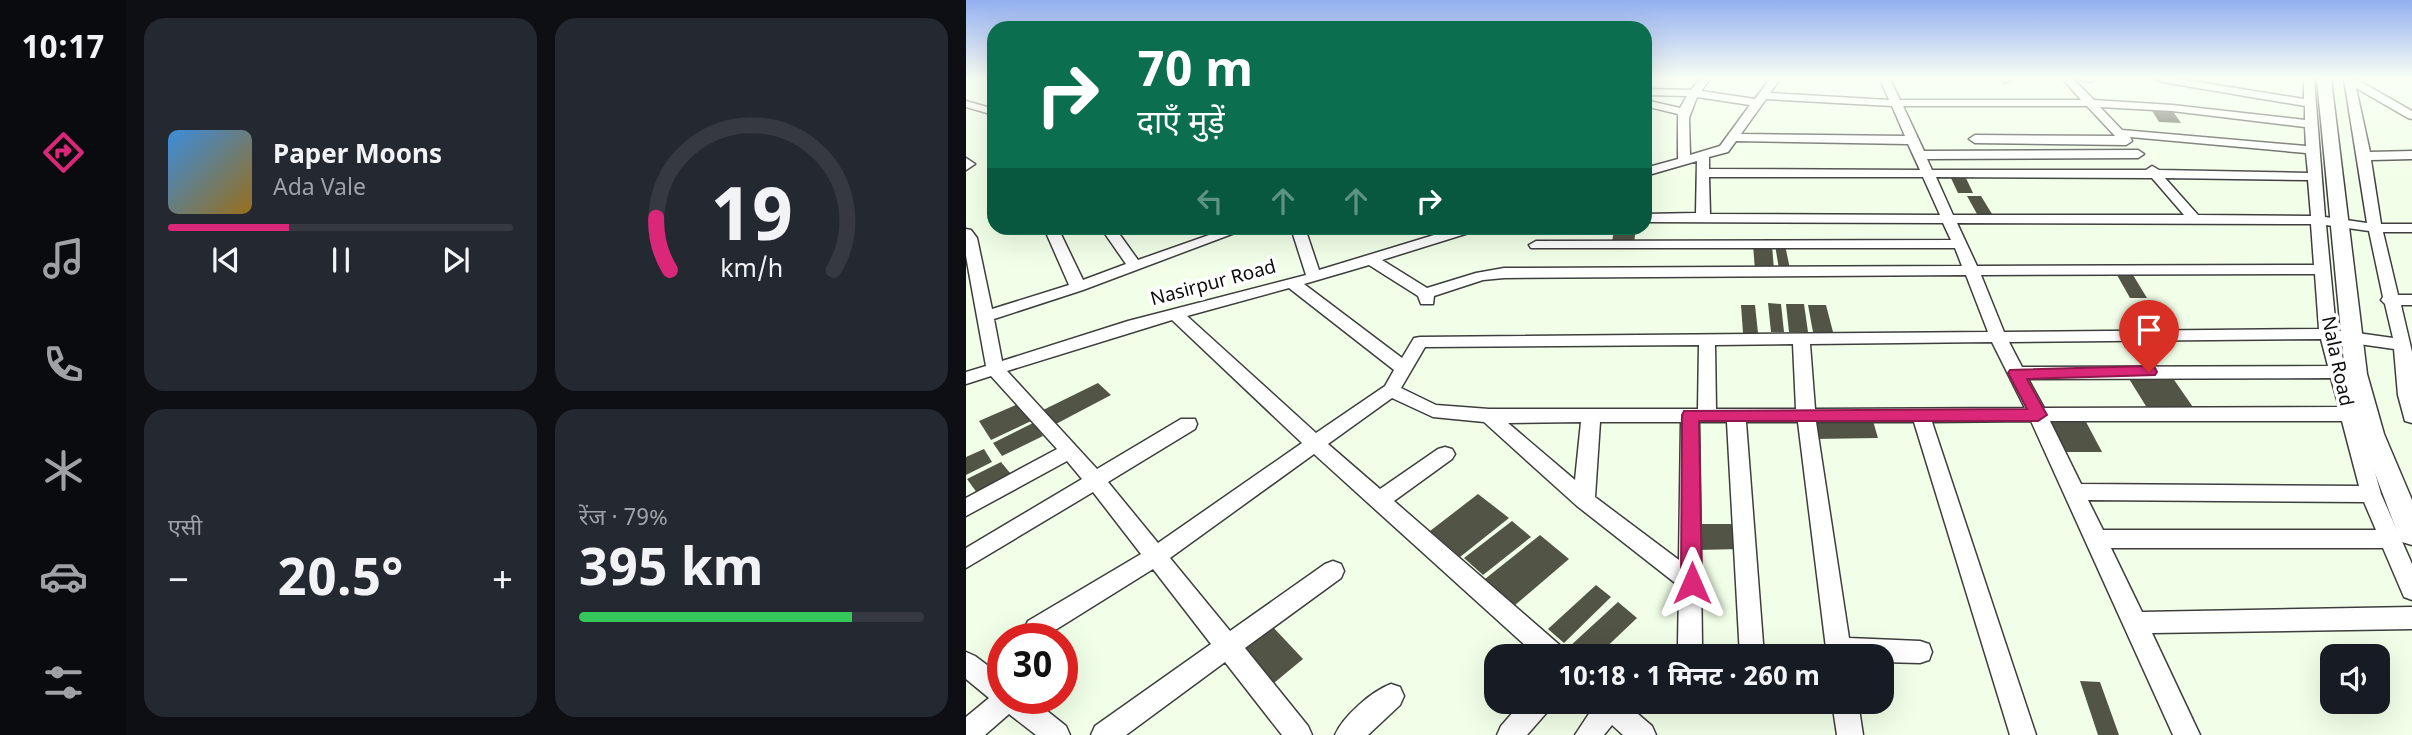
<!DOCTYPE html>
<html lang="hi">
<head>
<meta charset="utf-8">
<style>
  :root { --surface:#171b24; --page:#242831; --text:#f1f3f6; --muted:#9ea1a6; --line:#363941; --accent:#db2777 }
  body { margin:0; font-family:Georgia,"Noto Sans Devanagari",serif; background:var(--page); color:var(--text); height:100vh; display:flex; flex-direction:column; font-size:26px; white-space:nowrap }
  * { box-sizing:border-box; margin:0 }
  p { font-size:23px; color:var(--muted) }
  .icon { flex:none; width:38px; height:38px; fill:none; stroke:currentColor; stroke-width:2; stroke-linecap:round; stroke-linejoin:round }
  .map { position:relative; flex:1; overflow:hidden }
  .panel { display:flex; flex-direction:column; gap:18px; padding:18px; background:#0d0f14; width:840px }
  .panel>* { flex:none }
  .hud { position:absolute; left:21px; top:21px; width:665px; height:214px; border-radius:21px; box-shadow:0 7px 28px #0002; background:#0b6e4f; color:#fff; overflow:hidden }
  .controls { position:absolute; left:1354px; top:644px; display:grid; gap:14px }
  .controls a { display:grid; place-items:center; width:70px; height:70px; border-radius:14px; background:var(--surface); box-shadow:0 7px 28px #0002; font-size:35px }
  .speed { position:absolute; left:21px; top:623px; display:flex; gap:14px; font-size:35px; font-weight:700; text-align:center }
  .speed>* { display:grid; place-content:center; width:91px; height:91px; border-radius:50%; background:var(--surface); box-shadow:0 7px 28px #0002; line-height:1 }
  .speed .limit { border:10px solid #d22; background:#fff; color:#111 }
  .pin { position:absolute; display:grid; place-items:center; width:60px; height:60px; color:#fff; margin:-72px -30px; border-radius:50% 50% 50% 0; rotate:-45deg; box-shadow:0 0 7px #0007 }
  .pin .icon { rotate:45deg }
  .me { position:absolute; width:77px; margin:-38px; rotate:0deg; stroke-linejoin:round; filter:drop-shadow(0 0 5px #0008) }
  .turn { display:flex; align-items:center; gap:24px; height:147px; padding:0 35px; font-size:32px }
  .turn .icon { width:91px; height:91px; stroke-width:2.5 }
  .turn b { display:block; font-size:49px; line-height:60px }
  .lanes { display:flex; align-items:center; height:66px; padding:0 35px; background:#0003; justify-content:center; gap:35px; direction:ltr }
  .lanes .off { opacity:.35 }
  .big { font-size:52px; font-weight:700; line-height:1.1 }
  .panel .tile { flex:1; display:flex; flex-direction:column; justify-content:center; gap:10px; min-width:0; padding:0 24px; border-radius:21px; background:var(--page) }
  .panel .dial { align-items:center; gap:0 }
  .dial svg { height:182px; overflow:visible; fill:none; stroke:var(--line); stroke-width:7; stroke-linecap:round; text-anchor:middle }
  .dial text { fill:var(--text); stroke:none }
  .song { display:flex; align-items:center; gap:21px }
  .cover { width:84px; height:84px; border-radius:10px; background:linear-gradient(135deg,hsl(210 70% 55%),hsl(40 70% 35%)) }
  .played { height:7px; border-radius:4px; background:linear-gradient(90deg,var(--accent) 35%,var(--line) 35%) }
  .keys { display:flex; justify-content:space-around; direction:ltr }
  .heat { display:flex; justify-content:space-between; align-items:center; font-size:38px; direction:ltr }
  .charge { height:10px; border-radius:5px; background:linear-gradient(90deg,#34c759 79%,var(--line) 0) }
  .panel .tiles { flex:1; display:grid; gap:18px; grid-template-columns:repeat(2,1fr) }
  .trip { position:absolute; left:518px; top:644px; width:410px; height:70px; border-radius:21px; background:var(--surface); box-shadow:0 7px 28px #0002; font-weight:700; line-height:70px; text-align:center }
  main { display:flex; flex:1; min-height:0 }
  .tabs { display:flex; flex-direction:column; width:126px; justify-content:space-around; align-items:center; background:#090b0e; color:var(--muted) }
  .tabs .icon { width:49px; height:49px }
  .tabs .active { color:var(--accent) }
  .tabs b { font-size:32px; color:var(--text) }
  .map>svg:first-child { display:block }
  .building { fill:#525446 }
  .lines { fill:none; stroke-linecap:round; stroke-linejoin:round }
  .minor-casing { stroke:#3e3e3e; stroke-width:3 }
  .tertiary-casing { stroke:#3e3e3e; stroke-width:3 }
  .minor { fill:#fff; fill-rule:evenodd }
  .tertiary { fill:#fff; fill-rule:evenodd }
  .route { fill:#db2777; stroke:#8e194d; stroke-width:2 }
  .labels { text-anchor:middle; stroke-width:7; stroke-linejoin:round; paint-order:stroke }
  .street-label { font-size:19px; fill:#0b0b0b; stroke:#fff }
</style>
</head>
<body>
<main>
<nav class="tabs">
<b>10:17</b>
<svg class="icon active" aria-label="directions" viewBox="0 0 24 24"><path d="M12 3l9 9-9 9-9-9zM9 14v-3h6M13 9l2 2-2 2"/></svg>
<svg class="icon" aria-label="music" viewBox="0 0 24 24"><path d="M9 18V5l10-2v13"/><circle cx="6" cy="18" r="3"/><circle cx="16" cy="16" r="3"/></svg>
<svg class="icon" aria-label="phone" viewBox="0 0 24 24"><path d="M5 4h4l2 5-3 2q2 4 5 5l2-3 5 2v4C11 20 4 13 5 4z"/></svg>
<svg class="icon" aria-label="climate" viewBox="0 0 24 24"><path d="M12 3v18M4 7l16 10M4 17L20 7"/></svg>
<svg class="icon" aria-label="car" viewBox="0 0 24 24"><path d="M5 17H2v-5l4-1 3-4h7l3 4 3 1v5h-3M9 17h6M6 11h13"/><circle cx="7" cy="17" r="2"/><circle cx="17" cy="17" r="2"/></svg>
<svg class="icon" aria-label="filters" viewBox="0 0 24 24"><path d="M4 7h16M4 17h16"/><circle cx="9" cy="7" r="2"/><circle cx="15" cy="17" r="2"/></svg>
</nav>
<section class="panel">
<div class="tiles">
<div class="tile">
<div class="song"><i class="cover"></i><div><b>Paper Moons</b><p>Ada Vale</p></div></div>
<div class="played"></div>
<div class="keys"><svg class="icon" aria-label="previous" viewBox="0 0 24 24"><path d="M18 5L8 12l10 7zM5 5v14"/></svg><svg class="icon" aria-label="pause" viewBox="0 0 24 24"><path d="M8 5v14M16 5v14"/></svg><svg class="icon" aria-label="next" viewBox="0 0 24 24"><path d="M6 5l10 7-10 7zM19 5v14"/></svg></div>
</div>
<div class="tile dial"><svg viewBox="0 0 100 80">
<path d="M14 69A42 42 0 1 1 86 69"/>
<path d="M14 69A42 42 0 0 1 8 46" stroke="#db2777"/>
<text x="50" y="56" font-size="32" font-weight="700">19</text>
<text x="50" y="72" font-size="11">km/h</text>
</svg></div>
<div class="tile"><p>एसी</p>
<div class="heat"><a>−</a><b class="big">20.5°</b><a>+</a></div>
</div>
<div class="tile"><p>रेंज · 79%</p><b class="big">395 km</b><div class="charge"></div></div>
</div>
</section>
<div class="map">
<svg width="1446" height="735" viewBox="0 0 1446 735">
  <rect width="100%" height="100%" fill="#f2ffe8"/>
  <g class="building">
    <path d="M1185,109L1206,110L1215,123L1193,122Z"/>
    <path d="M984,176H999L1007,193H992Z"/>
    <path d="M1001,196H1015L1026,214H1011Z"/>
    <path d="M648,228H670L668,243H646Z"/>
    <path d="M787,245H806L808,270H789Z"/>
    <path d="M809,245H819L824,269H813Z"/>
    <path d="M1151,275H1167L1181,298H1164Z"/>
    <path d="M802,303L815,304L818,332H805Z"/>
    <path d="M820,304H838L842,332H823Z"/>
    <path d="M775,305H789L792,333H777Z"/>
    <path d="M842,305H860L867,332H847Z"/>
    <path d="M1160,374H1204L1229,410L1183,411Z"/>
    <path d="M132,383L145,395L88,425L75,411Z"/>
    <path d="M52,404L65,421L25,440L13,421Z"/>
    <path d="M1083,420H1119L1136,452H1098Z"/>
    <path d="M907,421L912,438L848,439L845,422Z"/>
    <path d="M67,423L77,436L36,456L27,443Z"/>
    <path d="M18,449L26,462L0,475V457Z"/>
    <path d="M35,462L49,479L14,497L1,479Z"/>
    <path d="M512,494L543,518L494,557L464,531Z"/>
    <path d="M546,521L565,537L517,575L498,558Z"/>
    <path d="M729,524H774L776,549L730,550Z"/>
    <path d="M574,535L603,559L548,606L519,579Z"/>
    <path d="M630,585L645,597L598,643L582,629Z"/>
    <path d="M652,602L671,618L631,656H613L603,647Z"/>
    <path d="M305,625L337,659L303,687L271,651Z"/>
    <path d="M1114,681L1134,682L1153,735H1132Z"/>
  </g>
  <g class="lines">
    <defs>
      <g id="minor">
        <path d="M734,79H744L735,91L789,99L804,79H814L804,93L923,100L914,79H924L934,100H1115L1097,79H1107L1128,100L1206,105L1339,120V106L1196,82L1191,79H1213L1338,99V79H1348L1359,217L1401,223L1378,79H1390L1446,111V119L1442,118L1390,88L1404,152L1446,151V159L1405,160L1415,224H1446V232H1417L1432,295H1446V305H1435L1446,352V423L1439,421L1432,395L1428,349L1372,341L1415,494L1446,564V600L1438,597L1417,548H1145L1176,612L1446,607V629L1186,633L1234,735H1207L1065,421L966,422L1070,735H1044L948,422H850L883,638L954,641L963,644L966,652L963,660L954,663L915,662V656H861L832,422H780L798,656H774L761,422H733L736,644L733,652L724,655L715,652L712,644L713,586L611,506L518,422L467,417L426,398L362,444L414,489L472,449L479,447L486,449L489,454L486,459L428,501L597,648L600,656H571L348,454L204,558L264,631L359,564L367,561L375,564L378,571L375,578L279,648L342,726L346,735H316L259,662L160,735H125L129,726L245,644L187,569L78,637L73,639L62,637L58,629L62,621L175,554L127,492L0,568V548L116,479L101,461L0,516V498L91,449L25,376L0,384V372L20,366L0,256V229L5,230L11,238L26,309L103,285L78,228H92L117,280L160,264L135,228H149L172,260L263,228H282L117,290L28,319L36,361L162,321L340,275L325,228H339L353,270L491,228H511L509,231L416,260L461,288L510,273L538,268L996,266L989,248H565L563,245L570,241L985,240L977,223L679,222V214L730,213L731,161L679,176V168L712,159V114L679,106V100L714,108L721,96L679,95V89L725,90ZM731,97L784,105L754,146L724,155L723,118ZM800,99L926,106L939,136L775,134ZM937,106H1121L1149,136L1009,135L1003,139L1009,143L1160,145L1166,141L1164,137L1340,153L1342,173L1193,170L1186,166L1180,170H966L961,159L1172,158L1178,154L1172,150L958,151ZM1134,107L1206,111L1339,127L1340,146L1156,130ZM770,141L942,144L954,170L743,169V157L762,152ZM743,177H957L974,215L744,214ZM970,177L1186,178L1218,215H987ZM1199,178L1342,180L1345,216L1232,215ZM991,223L1345,224L1348,265L1011,266ZM1360,225L1403,231L1417,297L1415,300L1419,304L1427,338L1370,330ZM403,265L452,296L455,304H467L468,296L517,280L538,278L1000,275L1022,332L454,337L448,338L436,358L338,284ZM1349,274L1353,329L1038,332L1015,275ZM323,288L428,370L419,386L350,433L221,316ZM206,320L336,443L192,543L142,482L229,429L231,424L229,419H215L131,469L41,371ZM1355,339L1362,366L1056,367L1043,342ZM1026,342L1059,408L849,409L844,344ZM827,344L830,409H750L749,345ZM733,345L732,409H523L470,405L435,388L459,347ZM1365,378L1373,407L1078,408L1062,379ZM1084,421H1376L1393,486L1115,484ZM615,422L609,480L542,423ZM634,422H715L713,560L629,497ZM1122,500L1398,502L1410,530H1137Z"/>
        <path d="M1034,79H1044V80L1039,83Z"/>
        <path d="M1112,79H1130L1125,82Z"/>
        <path d="M0,101L28,109V115L0,107Z"/>
        <path d="M0,158L9,164L0,170Z"/>
        <path d="M0,652L9,656L37,677V698H65L100,726L104,735H70L43,714L19,735H0V717L23,698L0,679Z"/>
        <path d="M425,684L434,687L438,696L434,705L402,735H369C377,716 406,691 425,684Z"/>
        <path d="M556,702H586L582,711L561,735H531L535,726Z"/>
        <path d="M626,702H658L686,726L690,735H657L646,725L638,735H609L628,706Z"/>
        <path d="M866,702H892L897,735H871Z"/>
      </g>
      <path id="tertiary" d="M1351,79H1365L1401,374L1418,434L1446,500V545L1436,542L1432,534L1394,434L1379,374Z"/>
    </defs>
    <use href="#minor" class="minor-casing"/>
    <use href="#tertiary" class="tertiary-casing"/>
    <use href="#minor" class="minor"/>
    <use href="#tertiary" class="tertiary"/>
  </g>
  <linearGradient id="sky" x2="0" y2="1"><stop stop-color="#93aff0"/><stop offset="0.43" stop-color="#f9fff5"/><stop offset="1" stop-color="#f9fff5" stop-opacity="0"/></linearGradient>
  <rect width="1446" height="182" fill="url(#sky)"/>
  <path class="route" d="M1183,366L1189,368L1191,372L1189,375L1061,379L1081,415L1072,421H733L736,583L733,589L726,592L719,589L715,583L716,415L718,411L1061,409L1042,373L1044,370Z"/>
  <g class="labels">
    <g class="street-label">
      <text transform="translate(247 282) rotate(-15)" y="7">Nasirpur Road</text>
      <text transform="translate(1372 361) rotate(78)" y="7">Nala Road</text>
    </g>
  </g>
</svg>
<div class="controls">
<a><svg class="icon" aria-label="sound" viewBox="0 0 24 24"><path d="M4 9h4l5-4v14l-5-4H4zM17 9q2 3 0 6"/></svg></a>
</div>
<div class="speed"><div class="limit">30</div></div>
<div class="pin" style="left:1183px;top:372px;background:#d93025"><svg class="icon" aria-label="arrive" viewBox="0 0 24 24"><path d="M6 21V4h12l-3 4 3 4H6"/></svg></div>
<svg class="me" style="left:726px;top:583px" viewBox="-20 -20 40 40"><path d="M0-17L14 15 0 8-14 15z" fill="#db2777" stroke="#fff" stroke-width="4"/></svg>
<div class="trip">10:18 · 1 मिनट · 260 m</div>
<div class="hud">
<div class="turn"><svg class="icon" aria-label="right" viewBox="0 0 24 24"><path d="M7 20v-9h11M14 6l5 5-5 5"/></svg><div><b>70 m</b>दाएँ मुड़ें</div></div>
<div class="lanes"><svg class="icon off" aria-label="left" viewBox="0 0 24 24"><path d="M17 20v-9H6M10 6l-5 5 5 5"/></svg><svg class="icon off" aria-label="ahead" viewBox="0 0 24 24"><path d="M12 20V5M6 11l6-6 6 6"/></svg><svg class="icon off" aria-label="ahead" viewBox="0 0 24 24"><path d="M12 20V5M6 11l6-6 6 6"/></svg><svg class="icon" aria-label="right" viewBox="0 0 24 24"><path d="M7 20v-9h11M14 6l5 5-5 5"/></svg></div>
</div>
</div>
</main>
</body>
</html>
